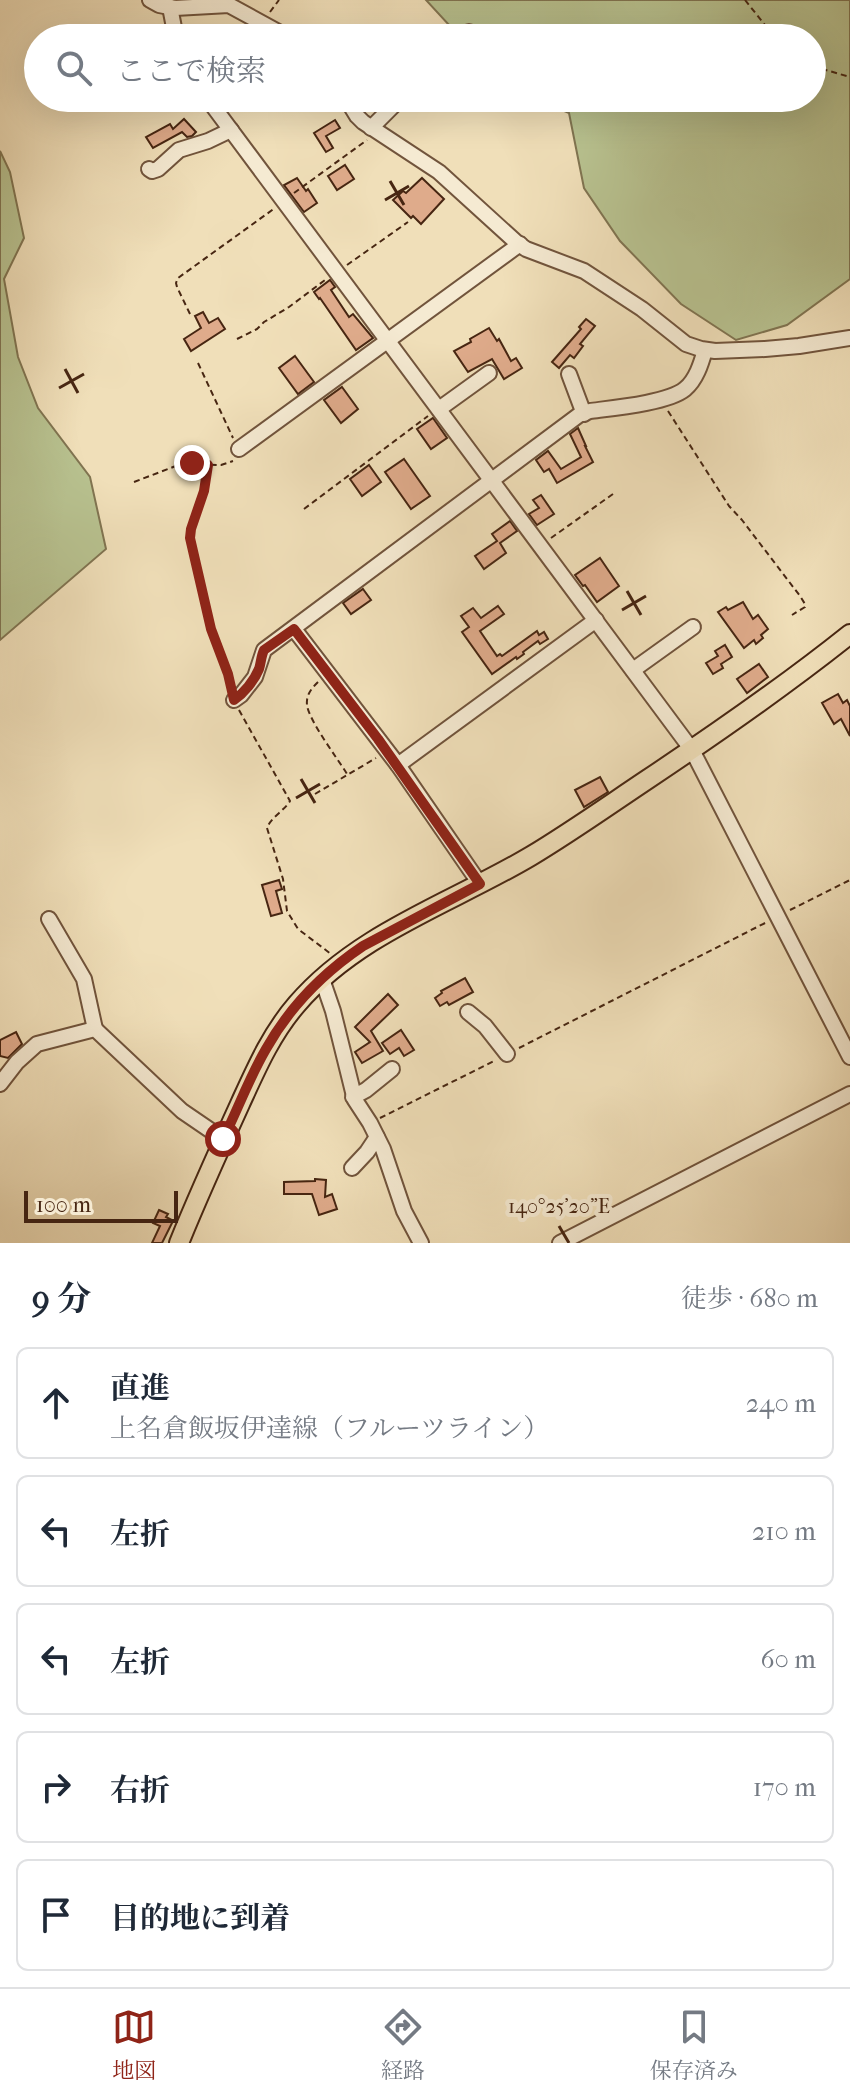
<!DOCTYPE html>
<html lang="ja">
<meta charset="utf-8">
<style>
:root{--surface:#fff;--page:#f6f6f7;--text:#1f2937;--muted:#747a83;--line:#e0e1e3;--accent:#8f2418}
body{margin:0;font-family:"IM FELL French Canon","Noto Serif JP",serif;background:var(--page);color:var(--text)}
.scale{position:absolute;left:24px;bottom:20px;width:154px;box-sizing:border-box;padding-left:8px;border:4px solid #472612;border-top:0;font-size:22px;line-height:28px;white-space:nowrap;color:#472612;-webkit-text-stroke:6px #f5ead2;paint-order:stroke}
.stop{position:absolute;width:24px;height:24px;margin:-18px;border:6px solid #8f2418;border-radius:50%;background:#fff}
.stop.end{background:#8f2418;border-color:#fff;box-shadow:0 2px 8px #0008}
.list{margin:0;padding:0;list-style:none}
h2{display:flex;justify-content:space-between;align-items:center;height:104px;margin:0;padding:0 32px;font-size:34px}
h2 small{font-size:26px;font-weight:400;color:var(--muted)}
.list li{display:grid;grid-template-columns:52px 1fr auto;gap:24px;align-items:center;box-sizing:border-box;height:112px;margin:0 16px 16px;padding:0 16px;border:2px solid var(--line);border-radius:12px}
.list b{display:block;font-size:30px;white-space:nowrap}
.list p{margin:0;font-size:26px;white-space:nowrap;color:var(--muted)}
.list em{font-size:26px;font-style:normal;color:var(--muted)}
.icon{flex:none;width:44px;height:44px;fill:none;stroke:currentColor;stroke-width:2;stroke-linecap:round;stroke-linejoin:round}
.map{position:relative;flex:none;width:850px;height:1243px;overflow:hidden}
.search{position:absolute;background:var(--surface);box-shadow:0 8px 32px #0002;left:24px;right:24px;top:24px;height:88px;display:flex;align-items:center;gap:20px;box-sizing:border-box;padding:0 28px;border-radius:44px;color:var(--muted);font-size:30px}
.sheet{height:744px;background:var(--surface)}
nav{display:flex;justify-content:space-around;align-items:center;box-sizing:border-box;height:112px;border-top:2px solid var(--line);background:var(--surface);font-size:22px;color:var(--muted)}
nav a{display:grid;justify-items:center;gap:4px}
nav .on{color:var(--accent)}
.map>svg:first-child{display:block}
.green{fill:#b8c290;stroke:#807451;stroke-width:2}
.building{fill:#dfab8b;stroke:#472612;stroke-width:2}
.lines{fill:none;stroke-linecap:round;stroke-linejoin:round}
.minor-casing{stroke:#71543c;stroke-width:18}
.major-casing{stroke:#472612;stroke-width:22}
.path{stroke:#472612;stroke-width:2;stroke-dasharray:6 4;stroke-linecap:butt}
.minor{stroke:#f5ead2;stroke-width:14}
.major{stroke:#f0dfb9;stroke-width:18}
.route{stroke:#8f2418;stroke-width:10}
.ticks{fill:none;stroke:#472612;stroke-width:3}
.ticks-label{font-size:20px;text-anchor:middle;fill:#472612;stroke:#f5ead2;stroke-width:8;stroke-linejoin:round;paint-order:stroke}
</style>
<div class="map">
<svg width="850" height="1243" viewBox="0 0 850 1243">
<rect width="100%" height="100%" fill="#f0dfb9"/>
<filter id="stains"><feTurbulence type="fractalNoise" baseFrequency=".0025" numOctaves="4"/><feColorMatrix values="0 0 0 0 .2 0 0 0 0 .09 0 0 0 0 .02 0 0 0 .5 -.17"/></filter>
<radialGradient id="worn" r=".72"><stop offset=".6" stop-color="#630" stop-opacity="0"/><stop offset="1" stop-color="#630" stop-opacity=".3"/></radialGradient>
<g class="green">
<path d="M 426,0 L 850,0 L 850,279 L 787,325 L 736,340 L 681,304 L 620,241 L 584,188 L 569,113 L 534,98 L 812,98 L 812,38 L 461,38 Z"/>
<path d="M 0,151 L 10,172 L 24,238 L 4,279 L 18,357 L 38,408 L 90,477 L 106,549 L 0,640 Z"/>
</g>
<g class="building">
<path d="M 184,119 L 196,132 L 192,136 L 187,137 L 182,132 L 153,148 L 146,137 L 170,124 L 173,129 Z"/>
<path d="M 335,120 L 340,128 L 326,136 L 333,148 L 326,152 L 314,133 Z"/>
<path d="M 345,165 L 354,179 L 337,190 L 328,176 Z"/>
<path d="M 297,178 L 306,191 L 308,189 L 317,203 L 304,212 L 284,185 Z"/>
<path d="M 422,178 L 444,199 L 421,224 L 413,216 L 411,218 L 393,200 L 403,191 L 406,193 Z"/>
<path d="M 330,280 L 335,287 L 331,290 L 349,317 L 353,314 L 373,338 L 356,350 L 320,298 L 319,299 L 314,292 Z"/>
<path d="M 203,312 L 209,323 L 218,318 L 225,329 L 191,351 L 184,339 L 201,328 L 195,316 Z"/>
<path d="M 586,319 L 595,326 L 580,344 L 583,346 L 574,358 L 570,355 L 559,368 L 552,362 L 581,329 L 579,327 Z"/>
<path d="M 489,328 L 497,341 L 499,339 L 511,361 L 516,358 L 522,368 L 504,379 L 492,359 L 468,372 L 454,351 L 471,342 L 470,339 Z"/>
<path d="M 295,356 L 314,382 L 298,394 L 279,368 Z"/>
<path d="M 342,387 L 358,409 L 341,423 L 324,400 Z"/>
<path d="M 433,418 L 447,438 L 431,449 L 417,429 Z"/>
<path d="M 578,428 L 586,446 L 585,446 L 593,462 L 557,483 L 549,469 L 544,472 L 536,460 L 548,451 L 561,469 L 581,457 L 570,434 Z"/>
<path d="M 404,459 L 430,496 L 411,509 L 385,472 Z"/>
<path d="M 369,465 L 381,482 L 362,496 L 350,479 Z"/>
<path d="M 541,495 L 554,514 L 537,525 L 529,514 L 539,508 L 533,500 Z"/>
<path d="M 510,521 L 517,531 L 500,543 L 506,553 L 484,569 L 475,556 L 497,541 L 492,534 Z"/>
<path d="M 600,558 L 619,586 L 597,602 L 585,585 L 583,586 L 575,575 Z"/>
<path d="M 363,589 L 371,600 L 351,614 L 343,603 Z"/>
<path d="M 743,602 L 753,619 L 758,615 L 768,629 L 761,635 L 763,638 L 756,644 L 754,640 L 744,648 L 718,612 L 726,607 L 728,610 Z"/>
<path d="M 498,606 L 504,614 L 480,631 L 497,656 L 500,654 L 502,656 L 537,631 L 539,635 L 544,632 L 548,639 L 540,644 L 538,641 L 523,652 L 524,654 L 517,659 L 516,657 L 492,674 L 462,632 L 469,627 L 461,616 L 473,608 L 481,618 Z"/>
<path d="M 725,645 L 732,657 L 721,664 L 723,668 L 713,674 L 706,663 L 718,656 L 715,651 Z"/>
<path d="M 759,664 L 768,677 L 747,693 L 737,679 Z"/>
<path d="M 838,694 L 843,703 L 847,700 L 850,706 L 850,736 L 841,719 L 834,724 L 822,703 Z"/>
<path d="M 600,777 L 608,792 L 584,807 L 575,790 Z"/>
<path d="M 279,880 L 282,889 L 276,891 L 282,913 L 271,916 L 262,885 Z"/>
<path d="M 465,978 L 473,992 L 449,1005 L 447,1002 L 440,1006 L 435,998 L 442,993 L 441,991 Z"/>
<path d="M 388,994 L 398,1005 L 371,1031 L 383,1051 L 362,1063 L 355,1052 L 370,1042 L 355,1027 Z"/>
<path d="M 401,1030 L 414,1050 L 404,1056 L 399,1048 L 390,1054 L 382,1043 Z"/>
<path d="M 16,1032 L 22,1044 L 8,1058 L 0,1056 L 0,1040 Z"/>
<path d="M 315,1179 L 326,1180 L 325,1197 L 332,1194 L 337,1209 L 319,1215 L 312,1194 L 284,1194 L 284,1182 L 315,1181 Z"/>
<path d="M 159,1210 L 168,1214 L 166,1217 L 172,1220 L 172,1223 L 162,1243 L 152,1243 L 160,1226 L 153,1223 Z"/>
</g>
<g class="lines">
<g class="minor-casing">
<g id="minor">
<path d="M 150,0 L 159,5 L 175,8 L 229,5 L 289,38"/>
<path d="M 170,7 L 176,38"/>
<path d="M 463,38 L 469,32"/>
<path d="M 207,98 L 692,750 L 850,1057"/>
<path d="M 346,98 L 357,116 L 363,122 L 439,172 L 516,242 L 526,249 L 584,271 L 642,309 L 686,344 L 701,349 L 715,351 L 765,349 L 799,346 L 850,338"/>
<path d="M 371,128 L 401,98"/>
<path d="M 149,169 L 152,171 L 158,169 L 179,150 L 208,141 L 231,130"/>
<path d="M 569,374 L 584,414"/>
<path d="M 439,409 L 489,373"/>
<path d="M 239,449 L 520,244"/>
<path d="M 294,629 L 398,765 L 480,884"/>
<path d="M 633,670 L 693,627"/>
<path d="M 234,700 L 241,695 L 255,677 L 264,650 L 579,415 L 590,411 C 613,408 668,403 685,389 C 696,380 701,364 705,350"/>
<path d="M 398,765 L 596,620"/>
<path d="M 49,919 L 84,979 L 95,1029"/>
<path d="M 322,979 L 333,1011 L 355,1100 L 370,1123 L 383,1149 L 404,1211 L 421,1243"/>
<path d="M 468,1012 L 485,1026 L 507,1054"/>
<path d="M 0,1084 L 17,1062 L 37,1044 L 95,1029 L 182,1111 L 223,1139"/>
<path d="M 353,1097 L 366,1090 L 392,1069"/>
<path d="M 352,1168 L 367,1152 L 377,1137"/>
<path d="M 560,1243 L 850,1094"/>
</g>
</g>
<g class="major-casing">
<path id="major" d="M 179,1243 C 198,1196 219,1150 240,1104 C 256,1069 271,1034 297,1004 C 358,933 452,903 531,856 C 571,832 609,805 648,779 C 717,733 785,686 850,634"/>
</g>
<g class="path">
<path d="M 745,0 L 765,25 L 781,38"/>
<path d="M 270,12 L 279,0"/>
<path d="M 812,66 L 850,77"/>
<path d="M 294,193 L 367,140"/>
<path d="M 347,265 L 408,222"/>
<path d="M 190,314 L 177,287 L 176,283 L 178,278 L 275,208"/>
<path d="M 237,339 L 257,329 L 264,322 L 289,307 L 325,280"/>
<path d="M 198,363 L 233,438"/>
<path d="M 668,411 L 729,506 L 742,520 L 800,596 L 805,604 L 805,607 L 792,615"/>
<path d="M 208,465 L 204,491 L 191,529 L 190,538 L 211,629 L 228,674 L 231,689"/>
<path d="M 134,482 L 181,464 L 221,465 L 233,461"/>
<path d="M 304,509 L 428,416"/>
<path d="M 551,538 L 613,494"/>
<path d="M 318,682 C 311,689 306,695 307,705 C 309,721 338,759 347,774"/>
<path d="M 239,710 L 290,801 C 284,811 271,817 267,828 L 283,879 L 287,911 L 298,929 L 331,954"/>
<path d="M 315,794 L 376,758"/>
<path d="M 790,910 L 850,880"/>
<path d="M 519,1048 L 767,922"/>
<path d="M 380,1118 L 496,1060"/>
</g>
<use href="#minor" class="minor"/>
<use href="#major" class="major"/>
</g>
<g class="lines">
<path class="route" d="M 192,463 L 208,465 L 204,491 L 191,529 L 190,538 L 211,629 L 228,674 L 234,700 C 244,693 254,681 259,669 C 261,663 261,656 264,650 L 294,629 L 378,739 L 480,884 L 363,946 C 323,973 289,1008 266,1049 C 249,1078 238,1109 223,1139"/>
</g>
<path class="ticks" d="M 390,181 L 404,205M 385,200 L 409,186M 65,369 L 78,393M 59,388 L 84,374M 627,591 L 641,615M 622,610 L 646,596M 301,779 L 315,803M 296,798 L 320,784M 559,1226 L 569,1243"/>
<g class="ticks-label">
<text x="559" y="1213">140°25'20"E</text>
</g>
<rect width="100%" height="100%" filter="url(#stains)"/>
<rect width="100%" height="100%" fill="url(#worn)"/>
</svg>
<div class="scale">100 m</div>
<div class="stop" style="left:223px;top:1139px"></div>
<div class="stop end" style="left:192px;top:463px"></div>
<div class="search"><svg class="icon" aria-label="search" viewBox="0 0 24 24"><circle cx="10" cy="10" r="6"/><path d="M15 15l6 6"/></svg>ここで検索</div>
</div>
<section class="sheet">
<h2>9 分<small>徒歩 · 680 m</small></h2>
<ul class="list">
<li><svg class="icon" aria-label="ahead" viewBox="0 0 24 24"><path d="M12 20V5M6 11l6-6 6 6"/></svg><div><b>直進</b><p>上名倉飯坂伊達線（フルーツライン）</p></div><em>240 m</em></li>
<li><svg class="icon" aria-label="left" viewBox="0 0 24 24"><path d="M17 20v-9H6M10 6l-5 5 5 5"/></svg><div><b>左折</b></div><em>210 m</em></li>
<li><svg class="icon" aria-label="left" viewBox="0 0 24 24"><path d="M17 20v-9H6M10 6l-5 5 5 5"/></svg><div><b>左折</b></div><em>60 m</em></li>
<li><svg class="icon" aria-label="right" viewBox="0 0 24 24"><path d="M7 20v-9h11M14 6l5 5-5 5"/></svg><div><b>右折</b></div><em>170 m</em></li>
<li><svg class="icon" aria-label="arrive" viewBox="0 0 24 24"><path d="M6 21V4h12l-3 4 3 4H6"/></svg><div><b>目的地に到着</b></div></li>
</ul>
</section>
<nav>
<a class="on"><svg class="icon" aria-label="map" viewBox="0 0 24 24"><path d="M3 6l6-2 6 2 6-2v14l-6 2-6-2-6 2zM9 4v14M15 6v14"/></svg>地図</a>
<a><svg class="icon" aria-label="directions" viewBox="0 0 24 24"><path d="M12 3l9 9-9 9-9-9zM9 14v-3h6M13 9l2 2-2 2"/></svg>経路</a>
<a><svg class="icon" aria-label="saved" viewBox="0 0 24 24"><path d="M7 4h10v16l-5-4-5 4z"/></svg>保存済み</a>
</nav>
